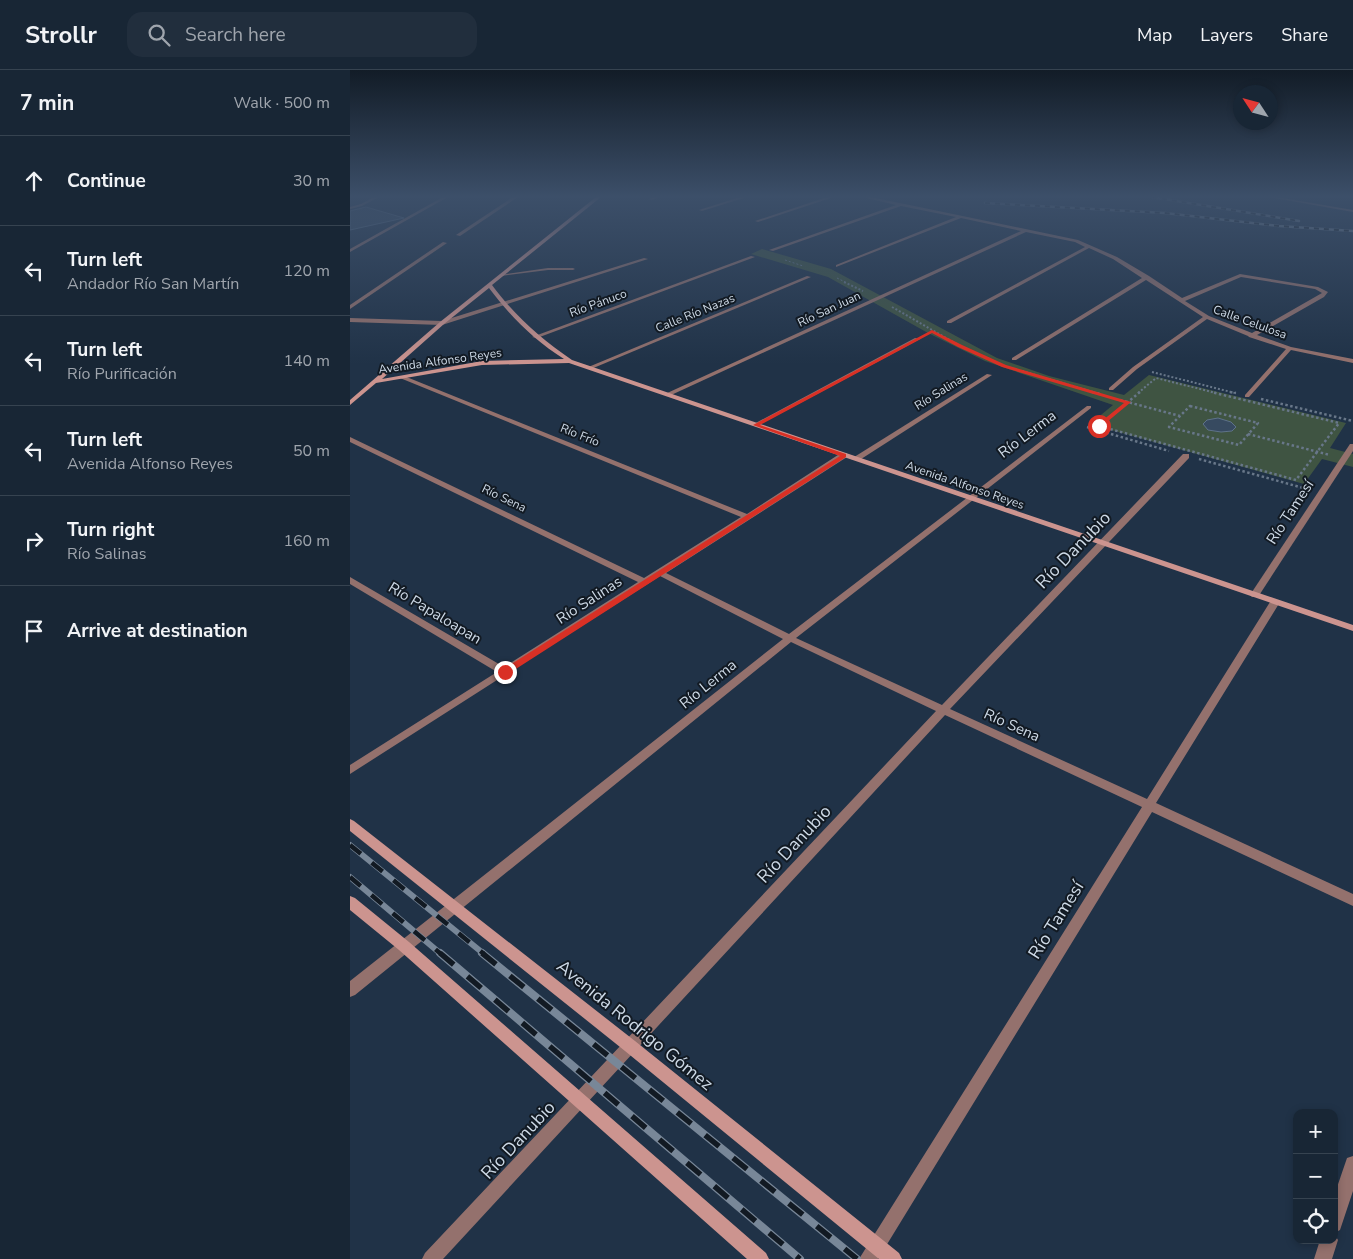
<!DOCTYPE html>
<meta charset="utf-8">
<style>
:root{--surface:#182635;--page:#212e3d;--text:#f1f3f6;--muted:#9fa5ad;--line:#364350}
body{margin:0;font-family:"Nunito Sans",sans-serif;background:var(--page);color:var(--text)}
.controls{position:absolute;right:15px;bottom:15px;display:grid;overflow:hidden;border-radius:10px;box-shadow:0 2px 8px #0003}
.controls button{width:45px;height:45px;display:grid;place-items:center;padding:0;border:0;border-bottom:1px solid var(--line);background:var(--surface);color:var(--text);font:25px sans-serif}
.compass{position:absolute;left:883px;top:15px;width:45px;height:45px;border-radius:50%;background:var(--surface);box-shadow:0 2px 8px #0003;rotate:306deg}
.stop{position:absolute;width:15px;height:15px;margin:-11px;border:4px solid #d93025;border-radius:50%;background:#fff}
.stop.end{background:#d93025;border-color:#fff;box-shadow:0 1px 5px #0008}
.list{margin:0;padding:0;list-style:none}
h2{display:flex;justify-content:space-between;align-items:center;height:65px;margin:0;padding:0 20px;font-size:21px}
h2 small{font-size:16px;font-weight:400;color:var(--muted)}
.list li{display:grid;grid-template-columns:32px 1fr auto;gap:15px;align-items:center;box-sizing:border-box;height:90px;padding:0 20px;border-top:1px solid var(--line)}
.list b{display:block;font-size:19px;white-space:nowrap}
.list p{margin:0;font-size:16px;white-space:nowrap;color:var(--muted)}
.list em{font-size:16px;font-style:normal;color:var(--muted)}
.icon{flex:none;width:28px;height:28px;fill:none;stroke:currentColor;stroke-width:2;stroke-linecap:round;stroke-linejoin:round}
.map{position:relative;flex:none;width:1003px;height:1189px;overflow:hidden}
header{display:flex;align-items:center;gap:30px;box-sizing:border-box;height:70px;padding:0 25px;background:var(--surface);border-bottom:1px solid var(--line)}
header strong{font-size:24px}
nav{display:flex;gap:28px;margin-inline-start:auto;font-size:18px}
.search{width:350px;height:45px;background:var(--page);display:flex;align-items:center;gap:12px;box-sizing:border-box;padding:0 18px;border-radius:15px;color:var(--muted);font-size:19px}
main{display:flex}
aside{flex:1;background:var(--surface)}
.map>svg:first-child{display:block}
.green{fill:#3f5442}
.building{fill:#374a60;stroke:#5e7289}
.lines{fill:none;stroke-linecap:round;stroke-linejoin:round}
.path-far2{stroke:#687789;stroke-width:1;stroke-dasharray:2 2;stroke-linecap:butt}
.path-far1{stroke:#687789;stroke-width:2;stroke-dasharray:2 2;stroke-linecap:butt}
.path{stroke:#687789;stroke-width:2.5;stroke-dasharray:2.5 2.5;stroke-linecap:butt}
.lane{fill:#94716d;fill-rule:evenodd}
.street{fill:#94716d;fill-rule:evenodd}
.secondary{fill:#cc948f;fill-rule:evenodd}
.rail-far2-casing{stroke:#788798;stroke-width:2.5}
.rail-far1-casing{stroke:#788798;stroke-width:6}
.rail-casing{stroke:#788798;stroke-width:8}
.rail-far2{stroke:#121a23;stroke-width:2;stroke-dasharray:5;stroke-linecap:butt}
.rail-far1{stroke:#121a23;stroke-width:4.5;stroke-dasharray:14;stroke-linecap:butt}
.rail{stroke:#121a23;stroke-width:5.5;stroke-dasharray:18;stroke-linecap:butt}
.route{fill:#d93025}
.labels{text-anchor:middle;stroke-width:4;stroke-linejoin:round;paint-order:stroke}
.far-street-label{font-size:12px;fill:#cdd9e6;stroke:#121a23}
.street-label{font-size:15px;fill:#cdd9e6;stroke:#121a23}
.near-street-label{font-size:18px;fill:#cdd9e6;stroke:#121a23}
</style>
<header>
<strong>Strollr</strong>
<div class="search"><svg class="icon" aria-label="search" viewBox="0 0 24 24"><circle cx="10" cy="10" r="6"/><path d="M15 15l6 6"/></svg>Search here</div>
<nav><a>Map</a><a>Layers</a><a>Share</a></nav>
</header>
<main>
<aside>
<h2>7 min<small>Walk · 500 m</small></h2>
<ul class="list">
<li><svg class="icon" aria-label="ahead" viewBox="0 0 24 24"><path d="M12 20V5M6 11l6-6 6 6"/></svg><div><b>Continue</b></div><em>30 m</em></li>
<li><svg class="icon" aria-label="left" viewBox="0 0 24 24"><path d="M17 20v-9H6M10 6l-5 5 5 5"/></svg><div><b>Turn left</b><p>Andador Río San Martín</p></div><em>120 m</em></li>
<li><svg class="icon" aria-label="left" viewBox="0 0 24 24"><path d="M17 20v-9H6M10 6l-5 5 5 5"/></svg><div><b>Turn left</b><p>Río Purificación</p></div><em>140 m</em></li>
<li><svg class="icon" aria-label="left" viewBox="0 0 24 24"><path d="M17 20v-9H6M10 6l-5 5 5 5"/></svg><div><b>Turn left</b><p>Avenida Alfonso Reyes</p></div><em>50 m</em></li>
<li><svg class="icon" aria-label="right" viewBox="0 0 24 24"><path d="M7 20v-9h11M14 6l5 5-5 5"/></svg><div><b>Turn right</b><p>Río Salinas</p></div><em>160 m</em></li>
<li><svg class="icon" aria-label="arrive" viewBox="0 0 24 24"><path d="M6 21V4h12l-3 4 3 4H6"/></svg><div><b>Arrive at destination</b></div></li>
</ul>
</aside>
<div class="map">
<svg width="1003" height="1189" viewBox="0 0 1003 1189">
<rect width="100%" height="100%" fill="#203247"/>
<path class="green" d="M 412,179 L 481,199 L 647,288 L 699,306 L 774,325 L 799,305 L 996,353 L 980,378 L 1003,384 L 1003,397 L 972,389 L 954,414 L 740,354 L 763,335 L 635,291 L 578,263 L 478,207 L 401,184 Z"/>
<g class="building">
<path d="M 16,137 L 54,148 L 0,160 L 0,141 Z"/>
<path d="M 868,348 L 881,352 L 886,357 L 882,361 L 871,362 L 858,360 L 853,354 L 857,350 Z"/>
</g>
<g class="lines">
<g class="path-far2">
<path d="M 435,190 L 453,196"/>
<path d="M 487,208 L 497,213"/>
</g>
<g class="path-far1">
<path d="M 494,212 L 513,221"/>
<path d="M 542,237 L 610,276 L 652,295"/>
<path d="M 672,301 L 746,323"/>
<path d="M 802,302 L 885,323"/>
<path d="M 788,323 L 806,308 L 866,323"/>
</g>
<g class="path">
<path d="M 742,322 L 750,324"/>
<path d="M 790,322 L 749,356 L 946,410 L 989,353 L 861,322"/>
<path d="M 880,322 L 886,323"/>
<path d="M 911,329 L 1003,351"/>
<path d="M 770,330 L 830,346"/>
<path d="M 840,336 L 908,353 L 889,375 L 819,357 Z"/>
<path d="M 737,357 L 819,381"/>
<path d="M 898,364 L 980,385"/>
<path d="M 849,389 L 957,419"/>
</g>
<g class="lane">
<path d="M 918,127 L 927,127 L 1003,140 L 1003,142 Z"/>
<path d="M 11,134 L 12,136 L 0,139 L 0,137 Z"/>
<path d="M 198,198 L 223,198 L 225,199 L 223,200 L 198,200 L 151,206 L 149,205 Z"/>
</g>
<g class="street">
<path d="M 24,127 L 29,127 L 12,136 L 9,135 Z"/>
<path d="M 93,127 L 98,127 L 0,182 L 0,179 Z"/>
<path d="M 163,127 L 168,127 L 110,166 L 106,165 Z"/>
<path d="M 303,127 L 310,127 L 301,130 L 299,129 Z"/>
<path d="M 390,127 L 397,127 L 352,141 L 349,140 Z"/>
<path d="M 477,127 L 484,127 L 408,152 L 405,151 Z"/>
<path d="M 512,127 L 521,127 L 728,170 L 767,187 L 799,206 L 832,228 L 890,204 L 968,217 L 978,222 L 974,227 L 907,265 L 941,277 L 1003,289 L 1003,293 L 941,280 L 899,327 L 895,327 L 895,325 L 936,279 L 899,267 L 898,266 L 857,249 L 787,299 L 763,320 L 759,320 L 759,318 L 783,297 L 853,247 L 796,210 L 666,290 L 662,290 L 662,288 L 792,208 L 763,189 L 739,178 L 601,253 L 597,253 L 597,251 L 735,177 L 725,172 L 676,162 L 319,326 L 315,326 L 315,324 L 671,161 L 611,148 L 486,197 L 486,195 L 606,147 L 551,136 L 423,181 L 419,180 L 546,135 ZM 891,207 L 965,219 L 972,223 L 902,263 L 859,246 L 835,231 Z"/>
<path d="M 93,172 L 97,173 L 0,239 L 0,235 Z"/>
<path d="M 401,186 L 405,187 L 187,268 L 182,267 Z"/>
<path d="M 294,188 L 298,189 L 92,255 L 0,252 L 0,248 L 92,251 Z"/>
<path d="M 457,206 L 461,207 L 241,299 L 236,298 Z"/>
<path d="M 565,268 L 570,269 L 407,356 L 402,355 Z"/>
<path d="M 637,304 L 642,305 L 508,391 L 501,389 Z"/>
<path d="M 50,306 L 54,306 L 397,444 L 491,383 L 497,383 L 497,387 L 316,503 L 439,564 L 737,336 L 741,336 L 741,338 L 446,568 L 592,635 L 833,384 L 839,384 L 839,388 L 600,639 L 797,729 L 920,532 L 922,530 L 928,530 L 930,532 L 806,733 L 1003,824 L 1003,836 L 802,742 L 528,1189 L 509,1189 L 792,737 L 595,645 L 93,1189 L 72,1189 L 75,1183 L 586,641 L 441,572 L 5,925 L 0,927 L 0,911 L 433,569 L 310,506 L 0,704 L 0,695 L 147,602 L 0,514 L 0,507 L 154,597 L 288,512 L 0,372 L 0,367 L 294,508 L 391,447 L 50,308 Z"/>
<path d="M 1000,374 L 1003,374 L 1003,381 L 908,527 L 902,527 L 900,525 Z"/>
<path d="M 1003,1086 L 1003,1121 L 990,1160 L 984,1163 L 984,1126 L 997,1088 Z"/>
<path d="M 984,1163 L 988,1170 L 982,1189 L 964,1189 L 970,1170 L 984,1170 Z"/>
</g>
<g class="secondary">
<path d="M 246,127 L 251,127 L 142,215 C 164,245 191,269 222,290 L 1003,555 L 1003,561 L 219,293 L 132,295 L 26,313 L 0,335 L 0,330 L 90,252 ZM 139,218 C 160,246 184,270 214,289 L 132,291 L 32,309 L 94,254 Z"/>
<path d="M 0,749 L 4,751 L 285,971 L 549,1183 L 552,1189 L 529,1189 L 275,981 L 0,761 Z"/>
<path d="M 0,826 L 5,828 L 59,872 L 416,1183 L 419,1189 L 397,1189 L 49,880 L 0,840 Z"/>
</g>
<g class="rail-far2-casing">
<g id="rail-far2">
<path d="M 802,127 L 949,151"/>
<path d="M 635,133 L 815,143 L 929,156 L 1003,161"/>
</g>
</g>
<g class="rail-far1-casing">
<g id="rail-far1">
<path d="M 0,775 L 134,884"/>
<path d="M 0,807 L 91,884"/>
</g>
</g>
<g class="rail-casing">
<g id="rail">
<path d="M 90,883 L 450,1189"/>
<path d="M 132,883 L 507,1189"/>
</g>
</g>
<use href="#rail-far2" class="rail-far2"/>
<use href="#rail-far1" class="rail-far1"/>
<use href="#rail" class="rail"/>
</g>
<linearGradient id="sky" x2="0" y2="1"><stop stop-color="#121c27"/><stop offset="0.43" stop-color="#3c4f69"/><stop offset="1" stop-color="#3c4f69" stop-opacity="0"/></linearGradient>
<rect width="1003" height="294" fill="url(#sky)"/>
<path class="route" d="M 582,260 L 612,275 L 656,295 L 781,332 L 751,357 L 747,357 L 747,355 L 774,333 L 652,297 L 608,277 L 582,263 L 410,355 L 496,384 L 496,387 L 158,604 L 152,604 L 152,600 L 490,386 L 403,355 Z"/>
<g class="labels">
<g class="far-street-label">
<text transform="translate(248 233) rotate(-20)" y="4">Río Pánuco</text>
<text transform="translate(479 239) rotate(-25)" y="4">Río San Juan</text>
<text transform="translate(345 243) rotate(-22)" y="4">Calle Río Nazas</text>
<text transform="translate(900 252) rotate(20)" y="4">Calle Celulosa</text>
<text transform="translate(90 291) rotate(-8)" y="4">Avenida Alfonso Reyes</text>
<text transform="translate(591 321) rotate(-32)" y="4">Río Salinas</text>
<text transform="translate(230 365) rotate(22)" y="4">Río Frío</text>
<text transform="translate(615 415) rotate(19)" y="4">Avenida Alfonso Reyes</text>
<text transform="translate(154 428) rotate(26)" y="4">Río Sena</text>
</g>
<g class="street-label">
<text transform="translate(677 364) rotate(-37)" y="5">Río Lerma</text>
<text transform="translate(940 442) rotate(-57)" y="5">Río Tamesí</text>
<text transform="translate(239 530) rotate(-33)" y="5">Río Salinas</text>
<text transform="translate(85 543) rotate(31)" y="5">Río Papaloapan</text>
<text transform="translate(358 614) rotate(-39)" y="5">Río Lerma</text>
<text transform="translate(662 655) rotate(24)" y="5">Río Sena</text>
</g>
<g class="near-street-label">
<text transform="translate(723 480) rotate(-46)" y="6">Río Danubio</text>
<text transform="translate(444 774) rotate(-47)" y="6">Río Danubio</text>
<text transform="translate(706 850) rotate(-58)" y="6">Río Tamesí</text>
<text transform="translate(285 955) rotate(39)" y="6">Avenida Rodrigo Gómez</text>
<text transform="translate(168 1070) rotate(-47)" y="6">Río Danubio</text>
</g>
</g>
</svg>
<div class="controls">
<button>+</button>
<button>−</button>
<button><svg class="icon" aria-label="locate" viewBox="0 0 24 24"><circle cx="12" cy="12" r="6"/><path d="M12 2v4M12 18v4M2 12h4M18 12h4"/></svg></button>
</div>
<svg class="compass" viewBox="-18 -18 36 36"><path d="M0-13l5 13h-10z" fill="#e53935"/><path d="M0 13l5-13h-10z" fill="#9fa5ad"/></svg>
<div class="stop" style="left:749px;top:356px"></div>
<div class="stop end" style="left:155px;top:602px"></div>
</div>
</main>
